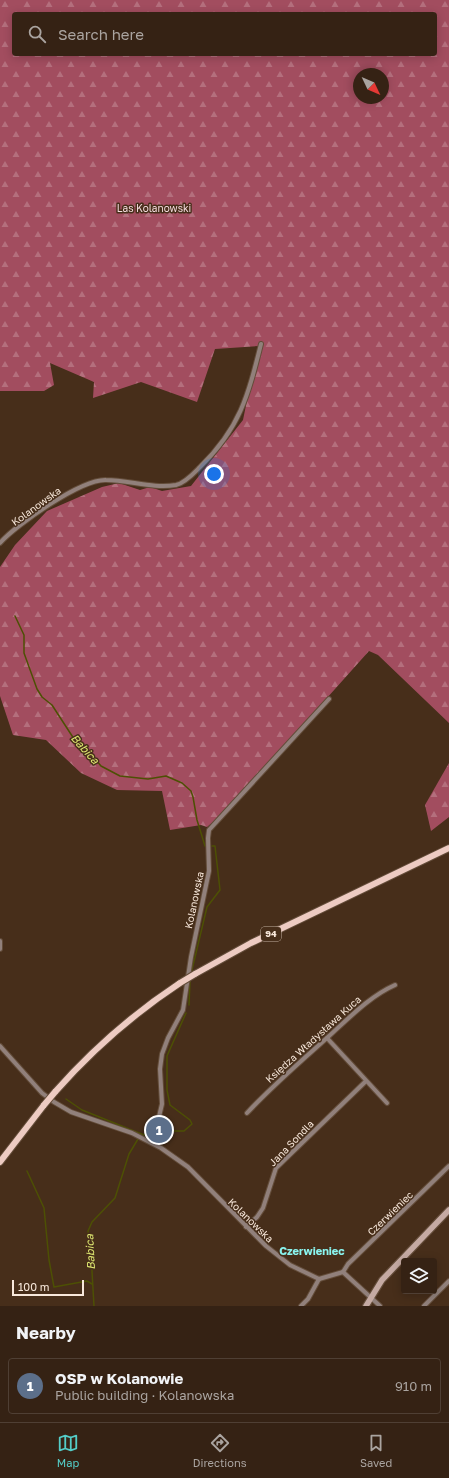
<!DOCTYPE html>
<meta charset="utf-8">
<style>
:root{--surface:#352214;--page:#3d2a1d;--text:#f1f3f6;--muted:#aaa4a0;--line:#4f3f34;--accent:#54cdc8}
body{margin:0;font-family:"Golos Text",sans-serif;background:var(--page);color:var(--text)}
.controls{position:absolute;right:12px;bottom:12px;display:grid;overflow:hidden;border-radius:4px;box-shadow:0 2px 10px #0003}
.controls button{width:36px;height:36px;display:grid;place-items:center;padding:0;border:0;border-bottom:1px solid var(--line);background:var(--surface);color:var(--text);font:20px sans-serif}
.compass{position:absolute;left:353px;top:68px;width:36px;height:36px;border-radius:50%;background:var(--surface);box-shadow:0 2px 10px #0003;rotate:134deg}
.scale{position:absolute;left:12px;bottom:10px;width:72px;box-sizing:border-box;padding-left:4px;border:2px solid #f8e8db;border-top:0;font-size:11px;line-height:14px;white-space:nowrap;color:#f8e8db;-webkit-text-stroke:3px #472e1a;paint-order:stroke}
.you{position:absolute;left:214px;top:474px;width:14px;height:14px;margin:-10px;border:3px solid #fff;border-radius:50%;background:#1a73e8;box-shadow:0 0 0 6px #1a73e833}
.badge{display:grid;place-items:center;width:26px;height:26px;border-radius:50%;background:var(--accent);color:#fff;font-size:13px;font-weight:700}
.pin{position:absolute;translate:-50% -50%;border:2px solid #fff;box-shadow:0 1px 4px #0006}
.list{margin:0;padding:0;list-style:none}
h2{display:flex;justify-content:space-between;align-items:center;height:52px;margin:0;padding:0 16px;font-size:17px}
h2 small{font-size:13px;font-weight:400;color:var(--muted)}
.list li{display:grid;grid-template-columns:26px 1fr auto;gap:12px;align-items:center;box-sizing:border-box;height:56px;margin:0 8px 8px;padding:0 8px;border:1px solid var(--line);border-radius:4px}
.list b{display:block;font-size:15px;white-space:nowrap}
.list p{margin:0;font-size:13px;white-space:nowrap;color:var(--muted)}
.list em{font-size:13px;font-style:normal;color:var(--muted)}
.icon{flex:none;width:22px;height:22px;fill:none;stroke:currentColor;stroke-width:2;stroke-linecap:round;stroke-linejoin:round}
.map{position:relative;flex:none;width:449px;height:1306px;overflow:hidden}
.search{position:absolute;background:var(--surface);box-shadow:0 2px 10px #0003;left:12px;right:12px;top:12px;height:44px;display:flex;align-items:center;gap:10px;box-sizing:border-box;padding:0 14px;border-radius:4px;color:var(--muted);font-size:15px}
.sheet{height:116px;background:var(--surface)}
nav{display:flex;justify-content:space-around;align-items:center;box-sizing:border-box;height:56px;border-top:1px solid var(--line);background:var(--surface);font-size:11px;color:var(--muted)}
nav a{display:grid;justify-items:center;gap:2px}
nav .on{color:var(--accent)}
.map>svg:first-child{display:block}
.forest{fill:url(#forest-firs);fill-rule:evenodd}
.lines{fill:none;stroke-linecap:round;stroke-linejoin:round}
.stream{stroke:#4d5004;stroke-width:1.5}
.street-casing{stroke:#634c39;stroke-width:6}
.secondary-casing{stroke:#634c39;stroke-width:8}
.primary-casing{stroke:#634c39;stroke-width:8}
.street{stroke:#91807b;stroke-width:4}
.secondary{stroke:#c5aaa3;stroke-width:5.5}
.primary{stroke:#edcbc2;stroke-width:6}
.primary-bridge-casing{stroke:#634c39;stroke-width:8;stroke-linecap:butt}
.primary-bridge{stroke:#edcbc2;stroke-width:6}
.labels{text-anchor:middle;stroke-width:3;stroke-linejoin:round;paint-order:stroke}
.shield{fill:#472e1a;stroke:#c3b0a1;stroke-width:1}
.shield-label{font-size:9px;font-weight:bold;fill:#f8e8db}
.park-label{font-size:10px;fill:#f5dcdf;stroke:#472e1a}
.street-label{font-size:10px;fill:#f8e8db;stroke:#472e1a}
.water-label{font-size:11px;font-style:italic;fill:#e0e972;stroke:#472e1a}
.neighbourhood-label{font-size:11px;font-weight:bold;fill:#8af5ef;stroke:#472e1a}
</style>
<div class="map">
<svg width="449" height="1306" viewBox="0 0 449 1306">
<defs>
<pattern id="forest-firs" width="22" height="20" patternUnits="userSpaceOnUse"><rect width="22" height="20" fill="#a24d5f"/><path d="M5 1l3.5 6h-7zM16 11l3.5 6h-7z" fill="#b46f7d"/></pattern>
</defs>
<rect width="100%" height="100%" fill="#472e1a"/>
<g class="forest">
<path d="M 0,0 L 449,0 L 449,723 L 378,655 L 369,651 L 224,813 L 207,827 L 201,825 L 170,830 L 162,791 L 117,790 L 81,773 L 46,740 L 13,735 L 0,696 L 0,567 L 15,545 L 47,511 L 102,487 L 119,483 L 140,490 L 150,487 L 162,491 L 191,486 L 243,420 L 258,346 L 215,349 L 197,402 L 141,382 L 93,398 L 94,382 L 50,363 L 54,385 L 44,391 L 0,391 ZM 14,14 L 435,14 L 435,54 L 14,54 ZM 359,74 L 383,74 L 383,98 L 359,98 Z"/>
<path d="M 449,763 L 449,817 L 431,831 L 425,805 Z"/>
</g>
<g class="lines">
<g class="stream">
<path d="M 15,616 L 24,635 L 24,653 L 37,689 L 42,697 L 52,705 L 76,742 L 92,755 L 101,766 L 120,776 L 148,779 L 166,776 L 182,783 L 191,791 L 193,797 L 197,820 L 205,846"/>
<path d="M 191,974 L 207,907 L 220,890 L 215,846 L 212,846"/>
<path d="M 189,1005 L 190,980"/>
<path d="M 66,1099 L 82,1110 L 144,1135 L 152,1124"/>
<path d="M 170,1131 L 184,1131 L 192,1124 L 190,1120 L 170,1105 L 167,1090 L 167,1056 L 186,1013"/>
<path d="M 27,1171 L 44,1208 L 49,1260 L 54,1287 L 87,1281 L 92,1284"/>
<path d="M 94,1306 L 91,1254 L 88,1231 L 92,1222 L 115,1198 L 129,1154 L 138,1139"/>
</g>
<g class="street-casing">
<g id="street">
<path d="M 0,543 C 16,525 81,479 106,480 C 129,480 153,489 176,485 C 185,483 194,473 200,467 C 240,428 248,396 261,344"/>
<path d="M 0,941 L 0,949"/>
<path d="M 327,1038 L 387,1103"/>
<path d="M 0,1046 L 42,1093 L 54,1102 L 71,1112 L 132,1133 L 161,1148 L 188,1167 L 266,1246 L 290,1265 L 319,1279 L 343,1272"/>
<path d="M 247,1113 C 272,1086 300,1062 328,1037 C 349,1018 370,996 395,985"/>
<path d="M 149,1141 L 158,1121 L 162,1104 L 160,1069 L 162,1054 L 168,1038 L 183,1010 L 191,957 L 209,871 L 208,838 L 209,830 L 329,699"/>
<path d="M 246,1227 L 257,1217 L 263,1208 L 276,1168 L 365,1082"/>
<path d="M 343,1272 L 348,1264 L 449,1166"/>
<path d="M 343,1272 L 380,1306"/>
<path d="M 301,1306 L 308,1299 L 319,1279"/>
<path d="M 424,1306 L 449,1281"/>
</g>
</g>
<g class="secondary-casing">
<path id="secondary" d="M 366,1306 L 382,1280 L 449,1210"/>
</g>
<g class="primary-casing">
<g id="primary">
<path d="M 195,974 L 251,943 L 449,848"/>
<path d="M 55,1092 C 92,1050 133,1014 180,983"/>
<path d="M 0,1162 L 44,1105"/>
</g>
</g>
<use href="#street" class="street"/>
<use href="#secondary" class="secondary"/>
<use href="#primary" class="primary"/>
<g class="primary-bridge-casing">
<g id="primary-bridge">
<path d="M 180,983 L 195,974"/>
<path d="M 44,1105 L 55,1092"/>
</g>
</g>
<use href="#primary-bridge" class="primary-bridge"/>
</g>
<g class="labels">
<rect class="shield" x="261" y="927" width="20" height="14" rx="3"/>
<g class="shield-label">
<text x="271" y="937">94</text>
</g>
<g class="park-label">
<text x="154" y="212">Las Kolanowski</text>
</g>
<g class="street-label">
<text transform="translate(36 506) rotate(-36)" y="4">Kolanowska</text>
<text transform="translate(194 900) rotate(-78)" y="4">Kolanowska</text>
<text transform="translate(313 1039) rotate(-42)" y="4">Księdza Władysława Kuca</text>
<text transform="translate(291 1143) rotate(-46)" y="4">Jana Sondla</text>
<text transform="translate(390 1213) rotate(-44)" y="4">Czerwieniec</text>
<text transform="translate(251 1220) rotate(44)" y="4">Kolanowska</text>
</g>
<g class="water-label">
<text transform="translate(85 749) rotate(48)" y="4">Babica</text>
<text transform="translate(90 1252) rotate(-93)" y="4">Babica</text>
</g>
<g class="neighbourhood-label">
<text x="312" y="1255">Czerwieniec</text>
</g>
</g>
</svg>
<div class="controls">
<button><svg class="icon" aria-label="layers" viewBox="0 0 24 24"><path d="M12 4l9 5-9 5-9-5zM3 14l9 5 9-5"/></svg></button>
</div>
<svg class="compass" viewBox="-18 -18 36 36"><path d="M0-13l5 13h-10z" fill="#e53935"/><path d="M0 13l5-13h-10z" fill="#aaa4a0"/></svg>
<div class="scale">100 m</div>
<div class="you"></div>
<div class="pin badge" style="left:159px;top:1130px;background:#5c6f8a">1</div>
<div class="search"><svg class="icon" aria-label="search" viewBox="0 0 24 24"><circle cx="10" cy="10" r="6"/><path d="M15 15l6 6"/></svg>Search here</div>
</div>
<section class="sheet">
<h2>Nearby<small></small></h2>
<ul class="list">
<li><span class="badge" style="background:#5c6f8a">1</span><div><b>OSP w Kolanowie</b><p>Public building · Kolanowska</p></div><em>910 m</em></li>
</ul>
</section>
<nav>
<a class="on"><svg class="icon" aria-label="map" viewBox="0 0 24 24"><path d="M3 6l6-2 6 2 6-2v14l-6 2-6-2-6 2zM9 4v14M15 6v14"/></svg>Map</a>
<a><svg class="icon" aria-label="directions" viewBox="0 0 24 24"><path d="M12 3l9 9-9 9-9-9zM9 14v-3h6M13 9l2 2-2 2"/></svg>Directions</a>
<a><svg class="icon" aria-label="saved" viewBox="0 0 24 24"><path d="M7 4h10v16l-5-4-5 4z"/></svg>Saved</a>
</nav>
